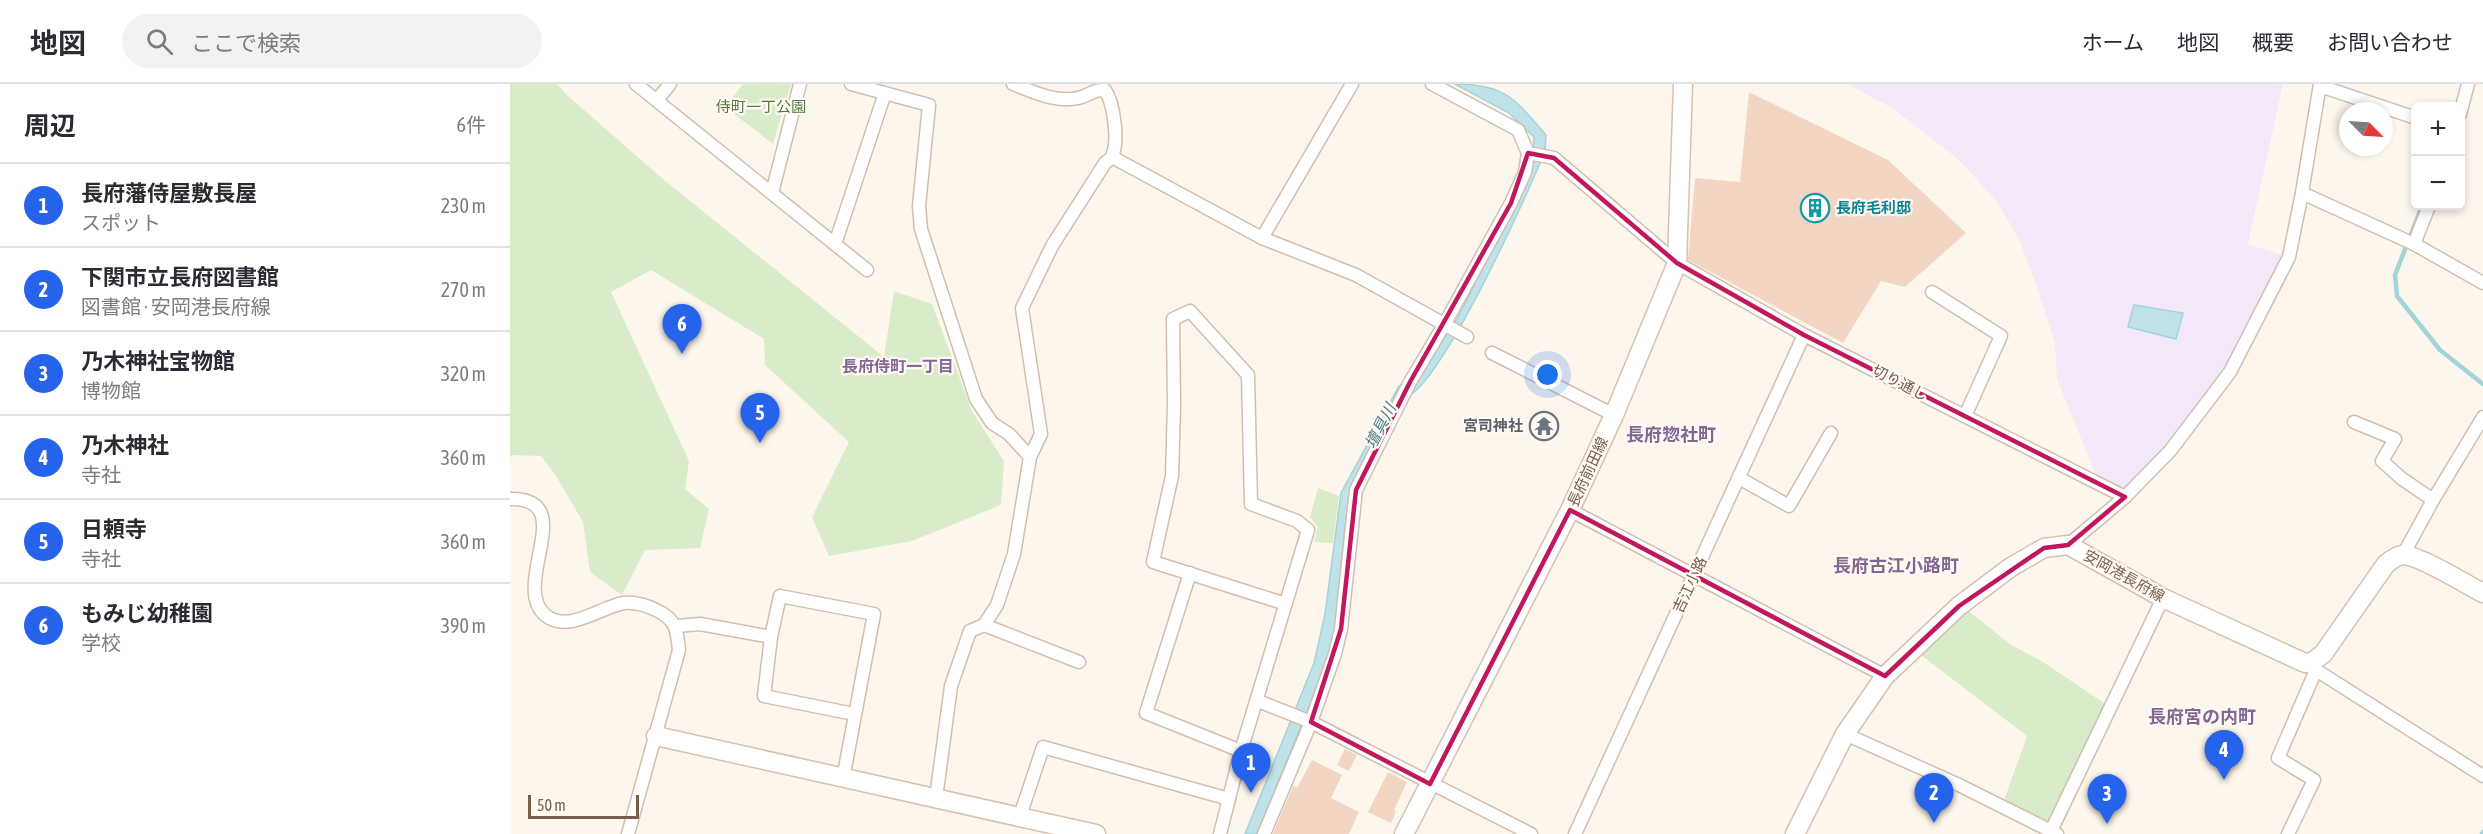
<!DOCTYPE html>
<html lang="ja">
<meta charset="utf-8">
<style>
:root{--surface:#fff;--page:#f2f2f3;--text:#2b2b33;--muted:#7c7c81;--line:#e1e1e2;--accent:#2563eb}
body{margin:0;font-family:"Asap Condensed","Noto Sans JP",sans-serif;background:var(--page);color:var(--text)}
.controls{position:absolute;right:18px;top:18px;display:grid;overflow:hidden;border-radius:9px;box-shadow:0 3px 9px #0003}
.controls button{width:54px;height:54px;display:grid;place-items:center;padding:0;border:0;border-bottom:2px solid var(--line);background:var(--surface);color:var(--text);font:30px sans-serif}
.compass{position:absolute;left:1829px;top:18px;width:54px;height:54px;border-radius:50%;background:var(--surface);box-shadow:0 3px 9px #0003;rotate:114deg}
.scale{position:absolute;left:18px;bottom:15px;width:111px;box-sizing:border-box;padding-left:6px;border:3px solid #7a5c4d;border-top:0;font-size:16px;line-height:21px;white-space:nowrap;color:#7a5c4d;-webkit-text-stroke:4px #fffaf3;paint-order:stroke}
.you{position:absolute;left:1038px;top:291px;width:21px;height:21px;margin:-15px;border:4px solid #fff;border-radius:50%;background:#1a73e8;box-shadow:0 0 0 9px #1a73e833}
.badge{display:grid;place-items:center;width:39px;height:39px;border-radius:50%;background:var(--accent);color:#fff;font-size:20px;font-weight:700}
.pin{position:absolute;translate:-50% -50px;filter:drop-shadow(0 2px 3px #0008)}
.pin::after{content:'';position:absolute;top:32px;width:21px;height:18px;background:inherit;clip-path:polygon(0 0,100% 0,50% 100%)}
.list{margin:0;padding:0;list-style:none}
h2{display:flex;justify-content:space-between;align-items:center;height:78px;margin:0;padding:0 24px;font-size:26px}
h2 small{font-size:20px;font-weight:400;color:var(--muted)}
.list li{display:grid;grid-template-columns:39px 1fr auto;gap:18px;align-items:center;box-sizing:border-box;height:84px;padding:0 24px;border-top:2px solid var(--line)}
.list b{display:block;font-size:22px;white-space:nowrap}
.list p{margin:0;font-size:20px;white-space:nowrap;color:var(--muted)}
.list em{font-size:20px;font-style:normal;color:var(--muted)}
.icon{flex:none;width:33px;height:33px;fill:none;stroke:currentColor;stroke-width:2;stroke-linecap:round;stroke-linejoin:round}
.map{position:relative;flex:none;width:1973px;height:750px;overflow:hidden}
header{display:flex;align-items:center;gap:36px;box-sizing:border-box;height:84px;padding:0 30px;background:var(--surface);border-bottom:2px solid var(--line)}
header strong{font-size:28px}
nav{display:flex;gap:33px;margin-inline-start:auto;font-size:21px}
.search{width:420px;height:54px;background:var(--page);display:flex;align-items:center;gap:15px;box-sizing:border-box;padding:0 21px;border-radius:33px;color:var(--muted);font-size:22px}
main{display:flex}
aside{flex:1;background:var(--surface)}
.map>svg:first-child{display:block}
.education{fill:#f3e8fa}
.green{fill:#d8ecc9}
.water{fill:#bfe3e8;stroke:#a5d3da;stroke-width:1.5}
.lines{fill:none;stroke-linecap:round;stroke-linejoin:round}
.stream{stroke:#a5d3da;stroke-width:4.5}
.building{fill:#f3d5c3}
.street-casing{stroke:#d1beb0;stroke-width:15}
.secondary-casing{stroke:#d6c0b0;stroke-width:21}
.street{stroke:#fff;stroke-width:12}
.secondary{stroke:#fff;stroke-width:18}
.marked{fill:none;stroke:#c2185b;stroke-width:4.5;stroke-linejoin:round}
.labels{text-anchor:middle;stroke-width:4.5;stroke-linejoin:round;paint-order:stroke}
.park-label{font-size:15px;fill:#537a41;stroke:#fffaf3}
.culture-label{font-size:15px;font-weight:bold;fill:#0d838f;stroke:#fffaf3;text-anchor:start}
.street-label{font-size:15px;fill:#7a5c4d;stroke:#fffaf3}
.worship-label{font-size:15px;font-weight:bold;fill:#5b616d;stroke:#fffaf3;text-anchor:end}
.neighbourhood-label{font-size:16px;font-weight:bold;fill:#846695;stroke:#fffaf3}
.water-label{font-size:16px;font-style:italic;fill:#437c86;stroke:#fffaf3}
.quarter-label{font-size:18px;font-weight:bold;fill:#846695;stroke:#fffaf3}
</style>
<header>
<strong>地図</strong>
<div class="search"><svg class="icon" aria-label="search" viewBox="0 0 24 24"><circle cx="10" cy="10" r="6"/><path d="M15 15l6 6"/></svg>ここで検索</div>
<nav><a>ホーム</a><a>地図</a><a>概要</a><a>お問い合わせ</a></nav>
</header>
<main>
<aside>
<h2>周辺<small>6件</small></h2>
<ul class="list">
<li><span class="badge">1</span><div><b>長府藩侍屋敷長屋</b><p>スポット</p></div><em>230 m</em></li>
<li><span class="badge">2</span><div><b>下関市立長府図書館</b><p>図書館 · 安岡港長府線</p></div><em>270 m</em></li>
<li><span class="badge">3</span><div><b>乃木神社宝物館</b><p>博物館</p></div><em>320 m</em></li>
<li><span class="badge">4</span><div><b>乃木神社</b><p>寺社</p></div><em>360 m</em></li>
<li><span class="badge">5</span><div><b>日頼寺</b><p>寺社</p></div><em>360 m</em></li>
<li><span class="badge">6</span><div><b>もみじ幼稚園</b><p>学校</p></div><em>390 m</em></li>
</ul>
</aside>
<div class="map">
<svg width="1973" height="750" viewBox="0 0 1973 750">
<rect width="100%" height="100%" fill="#fdf6ec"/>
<path class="education" d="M 1337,0 L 1773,0 L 1738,160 L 1779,173 L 1720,288 L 1615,413 L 1589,399 L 1547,295 L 1545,259 L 1529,209 L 1509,155 L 1485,115 L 1448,75 L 1382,24 Z"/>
<g class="green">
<path d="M 0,0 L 47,0 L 58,12 L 154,96 L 374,273 L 384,207 L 422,220 L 462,327 L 494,377 L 491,421 L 402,457 L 319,472 L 302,433 L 339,358 L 255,281 L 254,255 L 141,186 L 101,208 L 179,377 L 175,405 L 199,425 L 190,464 L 135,466 L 112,511 L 80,488 L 73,438 L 46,392 L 31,372 L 3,371 L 0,373 Z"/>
<path d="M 233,0 L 281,0 L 263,60 L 215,23 Z"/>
<path d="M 808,404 L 829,412 L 823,459 L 804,458 L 808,443 L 800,433 Z"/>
<path d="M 1456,525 L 1501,561 L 1530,576 L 1600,623 L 1541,747 L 1492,722 L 1517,652 L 1411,571 Z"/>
</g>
<g class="water">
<path d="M 945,0 C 995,0 1005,15 1036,51 L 1035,67 C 1017,112 934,295 897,313 C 878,343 845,382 839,417 C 829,469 832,522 819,573 L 747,750 L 735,750 L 804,579 L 815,530 L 831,409 L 889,302 L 904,299 L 947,235 L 984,162 L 1023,76 L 1024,53 L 999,29 Z"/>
<path d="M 1624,221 L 1673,229 L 1666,255 L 1618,243 Z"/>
</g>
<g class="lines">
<g class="stream">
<path d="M 1912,122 L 1885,191 L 1887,212 L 1930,266 L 1973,300"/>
<path d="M 1972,750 L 1973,748"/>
</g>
</g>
<g class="building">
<path d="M 1239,8 L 1378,76 L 1456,149 L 1395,203 L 1371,197 L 1333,259 L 1178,176 L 1185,94 L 1230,98 Z"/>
<path d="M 835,665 L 847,671 L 839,687 L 827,681 Z"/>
<path d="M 802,676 L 832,691 L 821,714 L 849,728 L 839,750 L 763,750 L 783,702 L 787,704 Z"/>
<path d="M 878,688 L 897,698 L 884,726 L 886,728 L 881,739 L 858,728 Z"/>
</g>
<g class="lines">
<g class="street-casing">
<g id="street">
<path d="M 126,0 L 357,186"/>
<path d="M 341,0 L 419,21 L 409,122 L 411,145 L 466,315 L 482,339 L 499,350 L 520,373"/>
<path d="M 1810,2 L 1906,34"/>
<path d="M 147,16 L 160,0"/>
<path d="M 1950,30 L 1958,0"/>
<path d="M 1018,69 L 1044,74 L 1167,179 L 1294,251 L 1615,413"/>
<path d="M 602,73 L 752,154 L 846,191 L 957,253"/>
<path d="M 262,109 L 290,0"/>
<path d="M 1792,109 L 1904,160 L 1973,199"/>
<path d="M 752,154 L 842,0"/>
<path d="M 325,160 L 375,9"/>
<path d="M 1904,160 L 1919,122"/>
<path d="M 1422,208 L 1491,252 L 1455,332"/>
<path d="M 982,269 L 1104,331"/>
<path d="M 1844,338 L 1885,355 L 1872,377 L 1891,394 L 1923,416"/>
<path d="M 1229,394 L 1279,422 L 1321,349"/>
<path d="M 0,415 C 71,414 0,500 35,531 C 58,550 90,523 114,519 C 125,518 136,521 146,526 C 166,535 167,546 169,566 L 118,750"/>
<path d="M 1060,426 L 1375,592"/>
<path d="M 1558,461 L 1615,413 L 1660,367 L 1720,288 L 1779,173 L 1792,109 L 1810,0"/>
<path d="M 1893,471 L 1923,416 L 1973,333"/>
<path d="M 680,489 L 636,629 L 731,667"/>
<path d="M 474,541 L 569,578"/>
<path d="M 166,542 L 190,540 L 261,553"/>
<path d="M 1802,578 L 1806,586 L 1973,692"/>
<path d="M 748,617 L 801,638 L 1021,750"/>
<path d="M 1335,650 L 1449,701 L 1547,750"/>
<path d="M 333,695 L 364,530 L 270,512 L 261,553 L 254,612 L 344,630"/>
<path d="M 426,714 L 441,602 L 460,547 L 474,541 L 487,521 L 504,470 L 520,373 L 531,350 L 512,224 L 542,162 L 595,79 C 597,77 601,75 602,72 C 609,58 604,19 595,6 C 583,5 579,12 568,14 C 546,19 523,8 503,0"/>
<path d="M 510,732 L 533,663 L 719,715"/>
<path d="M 1541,747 L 1653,514"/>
<path d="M 710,750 L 731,667 L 798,446 L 787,437 L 741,420 L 738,291 L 680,227 L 663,235 L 664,322 L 662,392 L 643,478 L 776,520"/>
<path d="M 754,750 L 801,638 L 825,570 L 831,545 L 846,406 L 900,298 L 934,241 L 1001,119 L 1015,88 L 1018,69 L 1008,46 L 922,0"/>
<path d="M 1065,750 L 1294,251"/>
<path d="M 1778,750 L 1804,696 L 1768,674 L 1806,586"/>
</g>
</g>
<g class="secondary-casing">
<g id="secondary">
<path d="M 146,652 L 586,750"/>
<path d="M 894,750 L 1060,426 L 1104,331 L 1167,179 L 1173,0"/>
<path d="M 1285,750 L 1335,650 L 1375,592 L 1449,522 L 1501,483 L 1534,464 L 1558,461 L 1653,514 L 1795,579 L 1802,578 L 1813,570 L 1876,480 C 1881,476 1886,472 1892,471 C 1908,470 1957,501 1973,509"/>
</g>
</g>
<use href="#street" class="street"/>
<use href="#secondary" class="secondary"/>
</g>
<path class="marked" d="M 1018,69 L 1044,74 L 1167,179 L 1294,251 L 1615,413 L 1558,461 L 1534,464 L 1449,522 L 1375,592 L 1060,426 L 920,700 L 801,638 L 831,545 L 846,406 L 900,298 L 1001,119 Z"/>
<defs>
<g id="building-ring" transform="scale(1.5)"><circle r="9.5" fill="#fffaf3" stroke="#0f9aa8" stroke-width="1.5"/><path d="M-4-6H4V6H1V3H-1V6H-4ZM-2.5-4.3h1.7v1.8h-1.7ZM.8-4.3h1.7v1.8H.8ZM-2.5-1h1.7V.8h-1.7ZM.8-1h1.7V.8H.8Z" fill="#0f9aa8"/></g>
<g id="temple-ring" transform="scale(1.5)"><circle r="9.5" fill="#fffaf3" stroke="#6b7280" stroke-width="1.5"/><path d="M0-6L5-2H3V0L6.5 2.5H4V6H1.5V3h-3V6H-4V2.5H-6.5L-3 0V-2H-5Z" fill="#6b7280"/></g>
</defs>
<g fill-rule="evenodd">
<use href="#building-ring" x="1305" y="124"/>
<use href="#temple-ring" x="1034" y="342"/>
</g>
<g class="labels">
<g class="park-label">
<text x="251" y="28">侍町一丁公園</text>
</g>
<g class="culture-label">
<text x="1326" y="129">長府毛利邸</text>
</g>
<g class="street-label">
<text transform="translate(1390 299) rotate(27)" y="5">切り通し</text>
<text transform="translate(1078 388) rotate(-65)" y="5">長府前田線</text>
<text transform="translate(1614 492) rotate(29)" y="5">安岡港長府線</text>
<text transform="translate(1180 501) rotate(-65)" y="5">吉江小路</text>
</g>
<g class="worship-label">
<text x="1013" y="347">宮司神社</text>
</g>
<g class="neighbourhood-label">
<text x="388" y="288">長府侍町一丁目</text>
</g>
<g class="water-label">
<text transform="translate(870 342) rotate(-63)" y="6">壇具川</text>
</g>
<g class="quarter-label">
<text x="1161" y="357">長府惣社町</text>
<text x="1386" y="488">長府古江小路町</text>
<text x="1692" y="639">長府宮の内町</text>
</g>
</g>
</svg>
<div class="controls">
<button>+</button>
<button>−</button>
</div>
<svg class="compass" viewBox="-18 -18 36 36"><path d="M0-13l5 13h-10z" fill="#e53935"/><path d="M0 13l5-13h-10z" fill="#7c7c81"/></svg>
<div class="scale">50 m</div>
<div class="you"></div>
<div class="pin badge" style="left:741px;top:709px">1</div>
<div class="pin badge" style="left:1424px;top:739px">2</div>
<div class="pin badge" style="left:1597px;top:740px">3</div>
<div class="pin badge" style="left:1714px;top:696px">4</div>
<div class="pin badge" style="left:250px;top:359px">5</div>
<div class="pin badge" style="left:172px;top:270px">6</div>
</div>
</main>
